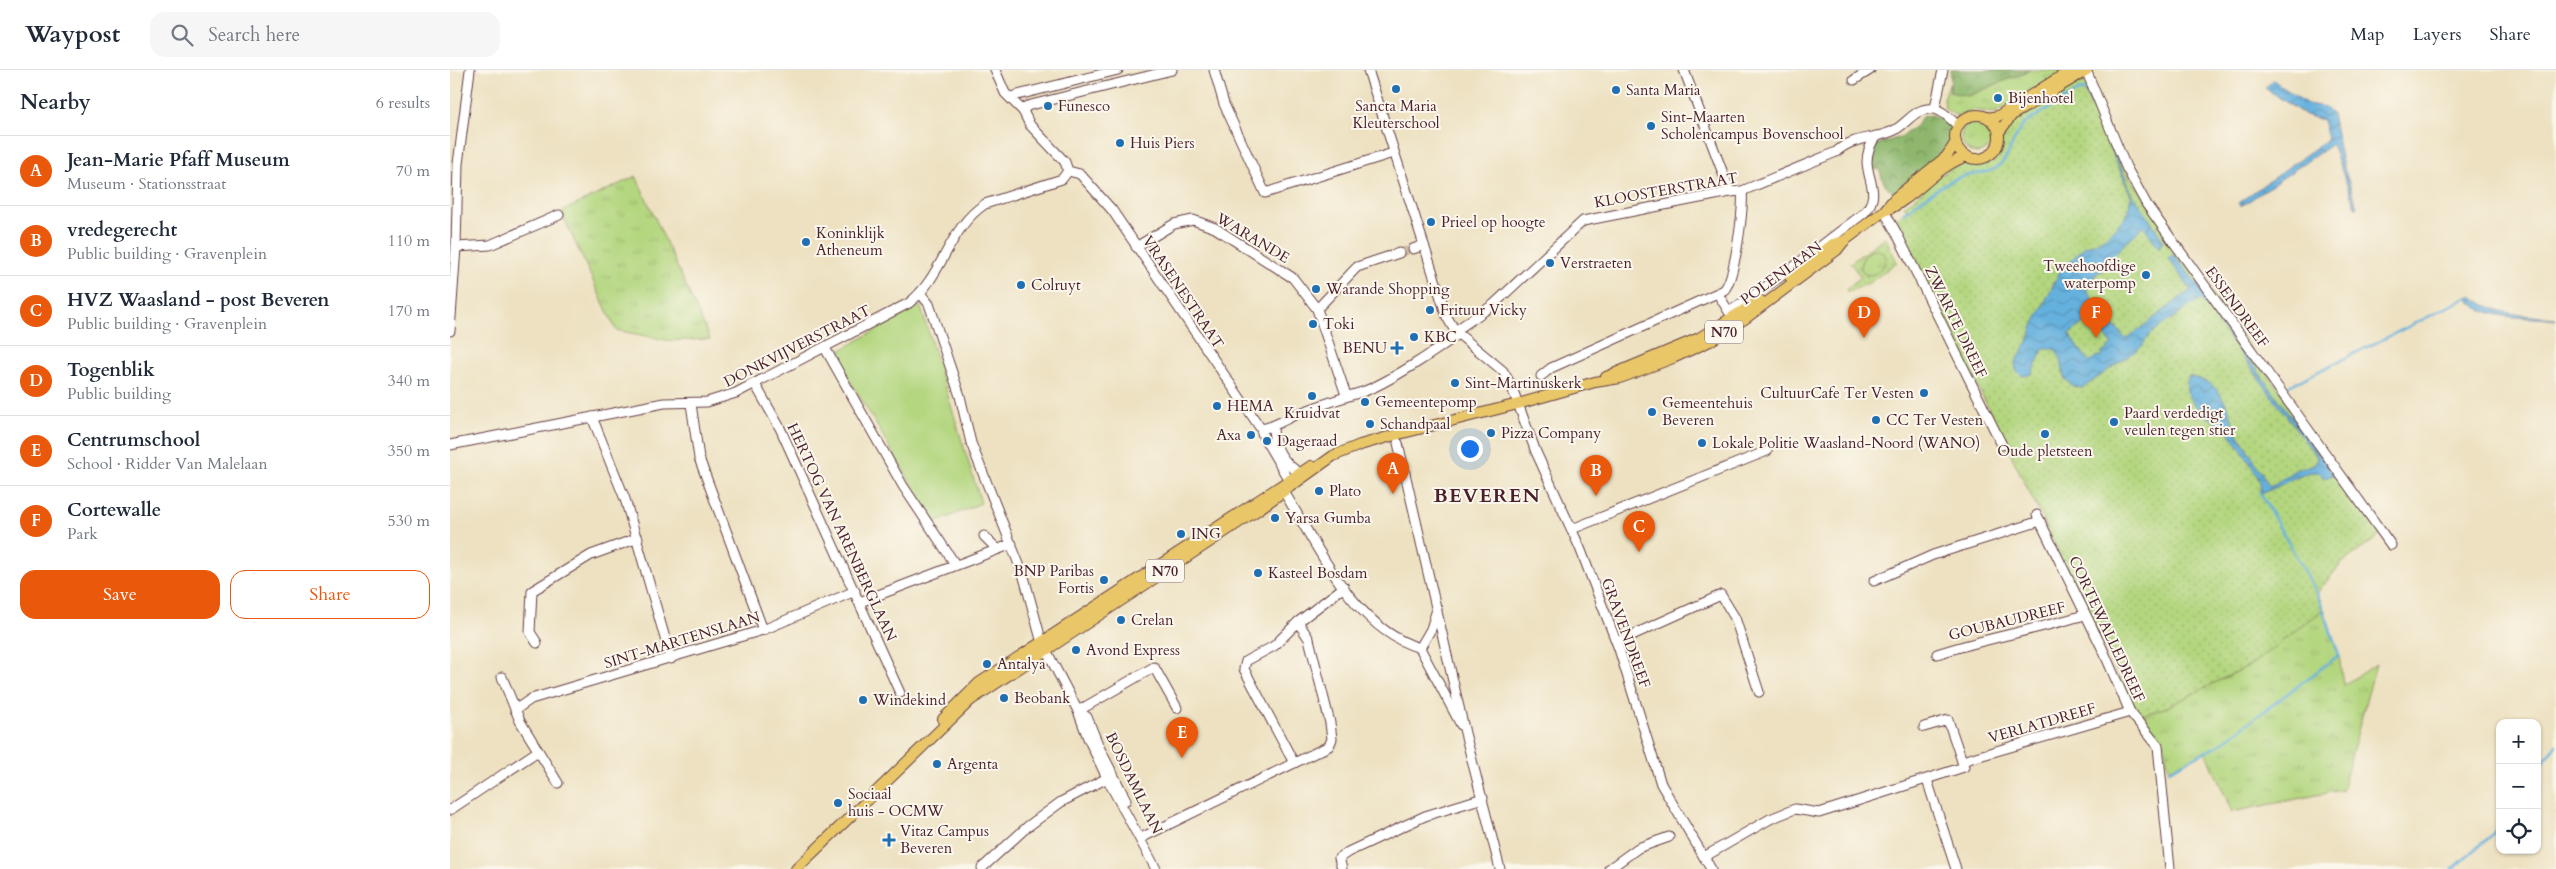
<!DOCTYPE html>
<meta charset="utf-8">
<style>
:root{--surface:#fff;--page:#f6f6f7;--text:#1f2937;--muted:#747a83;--line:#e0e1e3;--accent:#ea580c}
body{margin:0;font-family:Cardo,serif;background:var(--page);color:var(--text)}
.controls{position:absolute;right:15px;bottom:15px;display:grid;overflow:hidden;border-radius:10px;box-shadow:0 1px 4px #0004}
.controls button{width:45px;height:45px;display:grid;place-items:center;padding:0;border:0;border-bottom:1px solid var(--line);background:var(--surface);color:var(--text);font:25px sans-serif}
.you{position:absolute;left:1019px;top:378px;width:18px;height:18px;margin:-12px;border:4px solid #fff;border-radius:50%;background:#1a73e8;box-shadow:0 0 0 8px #1a73e833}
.badge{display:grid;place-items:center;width:32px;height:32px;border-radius:50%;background:var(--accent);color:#fff;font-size:16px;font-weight:700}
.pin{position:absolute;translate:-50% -41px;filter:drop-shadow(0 1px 2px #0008)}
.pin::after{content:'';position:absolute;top:26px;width:18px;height:15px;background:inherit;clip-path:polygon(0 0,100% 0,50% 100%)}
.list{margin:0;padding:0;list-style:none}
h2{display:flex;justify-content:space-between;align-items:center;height:65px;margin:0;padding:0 20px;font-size:21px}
h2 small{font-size:16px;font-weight:400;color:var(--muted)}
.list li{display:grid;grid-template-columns:32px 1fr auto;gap:15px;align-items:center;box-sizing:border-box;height:70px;padding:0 20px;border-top:1px solid var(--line)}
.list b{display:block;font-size:19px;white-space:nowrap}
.list p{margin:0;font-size:16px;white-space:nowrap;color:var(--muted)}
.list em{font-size:16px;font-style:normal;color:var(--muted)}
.actions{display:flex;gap:10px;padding:15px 20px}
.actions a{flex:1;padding:11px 0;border:1px solid var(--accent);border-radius:15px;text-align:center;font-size:18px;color:var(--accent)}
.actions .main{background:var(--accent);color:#fff}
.icon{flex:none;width:28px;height:28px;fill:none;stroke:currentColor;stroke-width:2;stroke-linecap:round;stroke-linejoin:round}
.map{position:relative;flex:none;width:2106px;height:799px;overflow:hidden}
header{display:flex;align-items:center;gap:30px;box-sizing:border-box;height:70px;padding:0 25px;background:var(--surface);border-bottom:1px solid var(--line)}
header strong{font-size:24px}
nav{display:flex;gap:28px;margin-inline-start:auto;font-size:18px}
.search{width:350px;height:45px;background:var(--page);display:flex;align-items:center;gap:12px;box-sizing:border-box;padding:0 18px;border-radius:15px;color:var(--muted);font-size:19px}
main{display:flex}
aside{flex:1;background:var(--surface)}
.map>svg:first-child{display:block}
.grass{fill:url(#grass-tufts);stroke:#7e7a54}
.forest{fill:url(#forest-crowns);stroke:#6c6b4c}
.park{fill:url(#park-dots);stroke:#7e7a54;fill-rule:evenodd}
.pitch{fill:#b3d67e;stroke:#7e7a54}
.water{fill:url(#water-waves);stroke:#586884;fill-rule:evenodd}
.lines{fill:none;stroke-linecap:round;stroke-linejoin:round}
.stream{stroke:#65b1de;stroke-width:2.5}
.minor-tunnel{stroke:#ccbaa3;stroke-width:9;stroke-dasharray:9 4.5;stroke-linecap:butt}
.minor-casing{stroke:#623c42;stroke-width:11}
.major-casing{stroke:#623c42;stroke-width:12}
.minor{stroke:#fff;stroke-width:9}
.major{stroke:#e9c769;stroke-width:10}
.poi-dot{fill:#1f6fb2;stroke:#fbf7ec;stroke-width:2}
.labels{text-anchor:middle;stroke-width:4;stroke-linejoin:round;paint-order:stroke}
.shield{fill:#fbf7ec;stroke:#7f6065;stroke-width:1}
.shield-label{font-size:14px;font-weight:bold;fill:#4a1f2b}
.poi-label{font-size:15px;fill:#4a1f2b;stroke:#fbf7ec;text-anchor:start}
.street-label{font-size:15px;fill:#4a1f2b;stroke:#fbf7ec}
.district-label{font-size:20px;font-weight:bold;letter-spacing:1px;fill:#4a1f2b;stroke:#fbf7ec}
</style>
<header>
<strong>Waypost</strong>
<div class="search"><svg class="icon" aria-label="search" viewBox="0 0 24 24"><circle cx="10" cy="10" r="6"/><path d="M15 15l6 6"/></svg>Search here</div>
<nav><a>Map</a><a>Layers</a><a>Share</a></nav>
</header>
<main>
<aside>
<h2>Nearby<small>6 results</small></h2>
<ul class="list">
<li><span class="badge">A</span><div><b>Jean-Marie Pfaff Museum</b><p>Museum · Stationsstraat</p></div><em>70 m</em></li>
<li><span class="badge">B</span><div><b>vredegerecht</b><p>Public building · Gravenplein</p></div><em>110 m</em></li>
<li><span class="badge">C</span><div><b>HVZ Waasland - post Beveren</b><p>Public building · Gravenplein</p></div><em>170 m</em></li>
<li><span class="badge">D</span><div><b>Togenblik</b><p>Public building</p></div><em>340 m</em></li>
<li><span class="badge">E</span><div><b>Centrumschool</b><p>School · Ridder Van Malelaan</p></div><em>350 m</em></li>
<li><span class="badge">F</span><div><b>Cortewalle</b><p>Park</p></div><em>530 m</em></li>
</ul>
<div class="actions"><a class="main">Save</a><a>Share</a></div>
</aside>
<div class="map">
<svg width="2106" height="799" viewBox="0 0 2106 799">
<defs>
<pattern id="grass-tufts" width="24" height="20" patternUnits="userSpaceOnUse" patternTransform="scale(1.25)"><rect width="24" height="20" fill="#b3d67e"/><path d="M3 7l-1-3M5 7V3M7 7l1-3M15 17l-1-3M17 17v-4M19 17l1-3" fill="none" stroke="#9bb76d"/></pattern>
<pattern id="forest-crowns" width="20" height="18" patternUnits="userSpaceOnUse" patternTransform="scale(1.25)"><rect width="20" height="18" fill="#8eb76d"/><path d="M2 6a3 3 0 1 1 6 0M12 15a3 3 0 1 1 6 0" fill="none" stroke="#76945a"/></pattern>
<pattern id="park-dots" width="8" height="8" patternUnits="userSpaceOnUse" patternTransform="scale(1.25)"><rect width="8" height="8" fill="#b3d67e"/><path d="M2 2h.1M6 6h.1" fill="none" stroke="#9bb76d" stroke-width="1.8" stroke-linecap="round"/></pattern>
<pattern id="water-waves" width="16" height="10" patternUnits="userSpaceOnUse" patternTransform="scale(1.25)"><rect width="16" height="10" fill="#65b1de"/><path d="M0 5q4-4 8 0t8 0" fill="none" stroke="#558fb4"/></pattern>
</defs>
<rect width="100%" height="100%" fill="#fbf7ec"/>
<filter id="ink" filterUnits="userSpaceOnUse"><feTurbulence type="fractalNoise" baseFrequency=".02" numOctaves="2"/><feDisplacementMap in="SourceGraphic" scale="10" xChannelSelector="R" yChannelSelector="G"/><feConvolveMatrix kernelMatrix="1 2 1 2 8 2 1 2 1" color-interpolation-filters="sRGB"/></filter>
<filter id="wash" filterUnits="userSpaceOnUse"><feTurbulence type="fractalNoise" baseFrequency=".0096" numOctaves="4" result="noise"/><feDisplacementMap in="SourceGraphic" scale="20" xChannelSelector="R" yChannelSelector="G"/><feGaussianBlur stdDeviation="1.12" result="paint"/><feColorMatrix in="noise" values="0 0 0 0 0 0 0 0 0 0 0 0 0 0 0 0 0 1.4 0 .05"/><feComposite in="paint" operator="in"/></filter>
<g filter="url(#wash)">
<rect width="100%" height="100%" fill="#ede1c1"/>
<g class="grass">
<path d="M 1580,0 L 1617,0 L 1545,43 L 1525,40 L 1507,46 L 1495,39 L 1494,28 L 1499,14 L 1500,22 L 1518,26 Z"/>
<circle cx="1527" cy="67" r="16"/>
<path d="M 186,106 L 260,269 L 221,271 L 166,260 L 111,142 Z"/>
<path d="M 1422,179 L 1432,180 L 1437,188 C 1434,200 1422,211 1412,202 C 1408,192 1414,185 1422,179 Z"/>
<path d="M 1874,539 L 1889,585 L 1893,615 L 1926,594 L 1892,720 L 1782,742 L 1756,682 L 1719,700 L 1714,674 L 1692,645 L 1717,637 L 1802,594 Z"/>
</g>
<g class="forest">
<path d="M 1501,0 L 1580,0 L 1518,26 L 1500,22 Z"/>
<path d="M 1481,45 L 1495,50 L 1501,57 L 1502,78 L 1445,125 L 1434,113 L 1429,99 L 1425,100 L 1423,92 L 1425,75 L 1451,67 L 1466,56 L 1472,47 Z"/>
</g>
<g class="park">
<path d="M 1624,10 L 1639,14 L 1674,98 L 1931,465 L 1892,493 L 1867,523 L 1874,539 L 1802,594 L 1717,637 L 1692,645 L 1684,637 L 1446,149 L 1457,140 L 1454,136 C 1472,122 1492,100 1514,92 C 1524,89 1533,95 1543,87 C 1555,78 1550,63 1558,53 Z"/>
<path d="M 1435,167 L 1447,192 L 1419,213 L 1398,222 L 1396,219 L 1411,207 L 1400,193 ZM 1425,179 L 1435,183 L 1435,194 L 1425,204 L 1416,205 L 1410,198 C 1411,189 1416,181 1425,179 Z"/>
</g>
<path class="pitch" d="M 470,235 L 531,433 L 485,453 L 384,284 Z"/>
<g class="water">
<path d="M 1823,10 L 1857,34 L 1875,37 L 1882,44 L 1892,92 L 1907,137 L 1905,137 L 1882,74 L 1796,133 L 1790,136 L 1788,133 L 1878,69 L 1873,50 L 1855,45 L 1815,18 Z"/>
<path d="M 1634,19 L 1637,20 L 1682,123 L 1713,170 L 1709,178 L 1693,155 C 1683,169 1662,181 1658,197 L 1647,203 L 1636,218 L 1647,237 L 1676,269 L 1741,220 L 1718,188 L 1724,185 L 1726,187 L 1776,251 L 1794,282 L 1884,405 L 1873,408 L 1871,403 C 1852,397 1829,420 1810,423 C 1810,420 1811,415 1810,412 C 1808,405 1785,370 1781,365 C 1765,348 1726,333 1739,306 L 1760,313 L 1769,322 L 1778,337 L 1787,362 L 1820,417 L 1845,400 L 1865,394 L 1867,387 L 1765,249 L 1752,228 L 1701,263 L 1691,277 L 1633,318 L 1624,317 L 1614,308 L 1611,288 L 1605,279 L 1593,279 L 1582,304 L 1572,306 L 1566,300 L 1565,293 L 1578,272 L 1583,256 L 1609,203 L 1635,176 L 1644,174 L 1657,166 L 1675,147 L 1679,141 L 1680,129 L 1682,128 ZM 1642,247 L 1662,275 L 1651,284 L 1651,287 L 1647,286 L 1639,292 L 1619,264 Z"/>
<path d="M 2021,225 C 2044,246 2077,245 2106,248 L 2106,250 C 2075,245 2040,253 2016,228 Z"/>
</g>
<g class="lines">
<g class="stream">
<path d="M 1453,143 C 1470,132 1487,117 1505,109 C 1519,102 1537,106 1549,96 C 1561,86 1562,69 1572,57 C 1579,49 1624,23 1634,19 L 1635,21"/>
<path d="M 1751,228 L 1758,237"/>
<path d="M 1833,319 L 2016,228"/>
<path d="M 1719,700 L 1769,675 L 1889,585 L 1867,523 L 1810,423"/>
<path d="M 2087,701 L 2106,675"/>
<path d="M 2003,799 L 2041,766 L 2050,754"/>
</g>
</g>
</g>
<g filter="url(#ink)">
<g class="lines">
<path class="minor-tunnel" d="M 949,183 L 963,179"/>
<g class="minor-casing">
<g id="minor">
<path d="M 545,0 L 555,23 L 573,41 L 580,55 L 615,92 L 618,101"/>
<path d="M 764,0 L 774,34 L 815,123 L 943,83"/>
<path d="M 918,0 L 997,247 L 1005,261 L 1053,301 L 1061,315 L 1086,382 L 1130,478 L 1169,579 L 1211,714 L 1261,799"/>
<path d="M 1234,0 L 1280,122"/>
<path d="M 1636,0 L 1676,97 L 1697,135 L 1941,475"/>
<path d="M 1404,10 L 1420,0"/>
<path d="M 560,27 L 668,0"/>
<path d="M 1485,38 L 1493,0"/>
<path d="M 573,41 L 577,36 L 593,32 L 722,0"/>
<path d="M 618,101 L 630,104 L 662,140 L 811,359 L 813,366 L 837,407"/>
<path d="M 1434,141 L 1447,164 L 1552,375"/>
<path d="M 6,177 L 40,175 L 109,145"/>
<path d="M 686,177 L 724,154 L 743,150 L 765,158 L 843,208 L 867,239 L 896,325"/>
<path d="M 963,179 L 974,175"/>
<path d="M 470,223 L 479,234 L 510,326 L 521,373 L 574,507 L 592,573"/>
<path d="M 1268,224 L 1279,242 L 1337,202 L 1414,143 C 1431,125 1418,112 1417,92 C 1417,83 1421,73 1426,66"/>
<path d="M 867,239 L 907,197 L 949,183"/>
<path d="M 0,261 L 6,177 L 8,94 L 20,0"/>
<path d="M 1005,261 L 1043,235 L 1133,151 L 1280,122 L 1292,121 L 1386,82 C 1403,66 1423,70 1443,61 C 1457,54 1465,37 1483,39 C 1491,39 1502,50 1508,56"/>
<path d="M 375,278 L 453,416 L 505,494"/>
<path d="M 1091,306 L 1101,298 L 1274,220 C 1285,209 1294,138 1292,121"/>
<path d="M 305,314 L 330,358 L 450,623"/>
<path d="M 241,334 L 249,388 L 313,560"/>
<path d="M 142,347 L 175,429 L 221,589"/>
<path d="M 823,357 C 823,375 833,394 849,402"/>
<path d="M 811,359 C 826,357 836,348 850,343 C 871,335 891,328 912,322 C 936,314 988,280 1008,264"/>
<path d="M 948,373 L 1015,663 L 1050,799"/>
<path d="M 0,375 L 214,333 L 257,332 L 286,323 L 459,233 C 493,207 498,158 535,134 L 612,109 L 618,101"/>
<path d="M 834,422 C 868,476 904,559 970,578"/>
<path d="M 1587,445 L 1653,580 L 1680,642 L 1708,676 L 1720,799"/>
<path d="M 1122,459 L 1317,381"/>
<path d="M 534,466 L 547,479"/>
<path d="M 1424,511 L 1483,485 L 1590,451"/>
<path d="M 410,532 L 562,474"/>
<path d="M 987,539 L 981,559 L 970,578 L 1011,655"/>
<path d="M 1167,572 L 1271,525 L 1285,548 L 1309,622"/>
<path d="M 87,573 L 80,562 L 82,521 L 141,485 L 188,468"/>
<path d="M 596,580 L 628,641 L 638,668 L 661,716 L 706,799"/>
<path d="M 1487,584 C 1535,568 1586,560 1634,545"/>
<path d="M 52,607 L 70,651 L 108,713"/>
<path d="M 65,640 L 81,629 L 313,560 L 405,521"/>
<path d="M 628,641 L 637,647 L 649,677 L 676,730"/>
<path d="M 628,641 L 704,597 L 727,638"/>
<path d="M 1474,657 L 1498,650 L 1512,691"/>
<path d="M 844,693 L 794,599 L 796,591 L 824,576 L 848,552 L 894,517"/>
<path d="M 1477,710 L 1506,799"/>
<path d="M 0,740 L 88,681"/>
<path d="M 695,766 L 879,676 L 882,669 L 880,653 L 859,569 L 848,552"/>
<path d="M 1254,787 L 1320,749 L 1345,739 L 1369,743 L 1514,697 L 1512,691 L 1680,642"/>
<path d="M 532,798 L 577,757 L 611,732 L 661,706"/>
<path d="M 892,799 L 889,788 L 898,782 L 975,746 L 1033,728"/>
<path d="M 1159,799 L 1188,778 L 1219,767"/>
</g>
</g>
<g class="major-casing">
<g id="major">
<circle cx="1527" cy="67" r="22"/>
<path d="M 1538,48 L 1548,46 L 1621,0"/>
<path d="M 1549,62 L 1562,45 L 1637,0"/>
<path d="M 1435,141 C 1465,128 1486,96 1517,86"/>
<path d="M 1340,207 L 1383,174 L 1394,171 L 1434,141 L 1445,128 L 1496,87 L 1506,72"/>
<path d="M 1156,307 L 1249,268 L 1310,230"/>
<path d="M 493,649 L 529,613 L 861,396"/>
<path d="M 346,799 L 521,630 L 806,441 L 883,386 L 910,375 L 945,365 L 1068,334 L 1145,312 L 1170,308 L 1223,288 L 1260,271 L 1296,248 L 1387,180 L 1394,171"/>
</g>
</g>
<use href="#minor" class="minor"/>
<use href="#major" class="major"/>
</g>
</g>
<g class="poi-dot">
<circle cx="946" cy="19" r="5"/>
<circle cx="1166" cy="20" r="5"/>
<circle cx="1548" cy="28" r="5"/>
<circle cx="598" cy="36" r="5"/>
<circle cx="1201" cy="56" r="5"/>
<circle cx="670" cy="73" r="5"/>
<circle cx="981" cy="152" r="5"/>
<circle cx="356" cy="172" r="5"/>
<circle cx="1100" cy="193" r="5"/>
<circle cx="1696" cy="205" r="5"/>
<circle cx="571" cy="215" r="5"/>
<circle cx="866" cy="219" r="5"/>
<circle cx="980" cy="240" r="5"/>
<circle cx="863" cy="254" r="5"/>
<circle cx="964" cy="267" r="5"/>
<path d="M944.5 270.5h5v5h5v5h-5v5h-5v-5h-5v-5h5z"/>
<circle cx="1005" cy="313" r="5"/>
<circle cx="1474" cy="323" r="5"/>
<circle cx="862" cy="326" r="5"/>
<circle cx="915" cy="332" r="5"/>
<circle cx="767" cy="336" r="5"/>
<circle cx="1202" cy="342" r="5"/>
<circle cx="1426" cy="350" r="5"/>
<circle cx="1664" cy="352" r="5"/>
<circle cx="920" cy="354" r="5"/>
<circle cx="1041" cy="363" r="5"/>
<circle cx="1595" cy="364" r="5"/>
<circle cx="801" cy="365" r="5"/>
<circle cx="817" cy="371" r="5"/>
<circle cx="1252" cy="373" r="5"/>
<circle cx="869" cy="421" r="5"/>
<circle cx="825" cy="448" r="5"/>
<circle cx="731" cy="464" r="5"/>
<circle cx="808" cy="503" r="5"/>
<circle cx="654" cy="510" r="5"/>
<circle cx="671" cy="550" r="5"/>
<circle cx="626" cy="580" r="5"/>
<circle cx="537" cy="594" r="5"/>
<circle cx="554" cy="628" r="5"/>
<circle cx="413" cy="630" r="5"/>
<circle cx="487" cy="694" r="5"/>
<circle cx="388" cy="733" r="5"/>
<path d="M436.5 762.5h5v5h5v5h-5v5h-5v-5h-5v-5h5z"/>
</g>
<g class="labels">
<g class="shield">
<rect x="1255" y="250.5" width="38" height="23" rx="4"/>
<rect x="696" y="489.5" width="38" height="23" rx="4"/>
</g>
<g class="shield-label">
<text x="1274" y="267">N70</text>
<text x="715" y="506">N70</text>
</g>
<g class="poi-label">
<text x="1176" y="25">Santa Maria</text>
<text x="1558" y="33">Bijenhotel</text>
<text x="608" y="41">Funesco</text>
<text x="946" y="41" text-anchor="middle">Sancta Maria<tspan x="946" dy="17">Kleuterschool</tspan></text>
<text x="1211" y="52">Sint-Maarten<tspan x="1211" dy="17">Scholencampus Bovenschool</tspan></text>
<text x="680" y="78">Huis Piers</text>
<text x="991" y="157">Prieel op hoogte</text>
<text x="366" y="168">Koninklijk<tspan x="366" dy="17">Atheneum</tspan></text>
<text x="1110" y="198">Verstraeten</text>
<text x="1686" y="201" text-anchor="end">Tweehoofdige<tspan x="1686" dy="17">waterpomp</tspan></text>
<text x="581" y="220">Colruyt</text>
<text x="876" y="224">Warande Shopping</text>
<text x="990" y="245">Frituur Vicky</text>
<text x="873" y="259">Toki</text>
<text x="974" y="272">KBC</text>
<text x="937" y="283" text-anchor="end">BENU</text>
<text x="1015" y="318">Sint-Martinuskerk</text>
<text x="1464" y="328" text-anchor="end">CultuurCafe Ter Vesten</text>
<text x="925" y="337">Gemeentepomp</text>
<text x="1212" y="338">Gemeentehuis<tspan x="1212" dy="17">Beveren</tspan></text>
<text x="777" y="341">HEMA</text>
<text x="862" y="348" text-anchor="middle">Kruidvat</text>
<text x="1674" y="348">Paard verdedigt<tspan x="1674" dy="17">veulen tegen stier</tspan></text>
<text x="1436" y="355">CC Ter Vesten</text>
<text x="930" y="359">Schandpaal</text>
<text x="1051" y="368">Pizza Company</text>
<text x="791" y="370" text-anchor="end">Axa</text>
<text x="827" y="376">Dageraad</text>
<text x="1262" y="378">Lokale Politie Waasland-Noord (WANO)</text>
<text x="1595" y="386" text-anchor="middle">Oude pletsteen</text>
<text x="879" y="426">Plato</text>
<text x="835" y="453">Yarsa Gumba</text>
<text x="741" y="469">ING</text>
<text x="644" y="506" text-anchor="end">BNP Paribas<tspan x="644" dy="17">Fortis</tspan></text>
<text x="818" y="508">Kasteel Bosdam</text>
<text x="681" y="555">Crelan</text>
<text x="636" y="585">Avond Express</text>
<text x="547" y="599">Antalya</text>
<text x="564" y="633">Beobank</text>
<text x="423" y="635">Windekind</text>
<text x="497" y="699">Argenta</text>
<text x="398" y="729">Sociaal<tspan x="398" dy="17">huis - OCMW</tspan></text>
<text x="450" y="766">Vitaz Campus<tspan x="450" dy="17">Beveren</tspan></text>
</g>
<g class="street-label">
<text transform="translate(1216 120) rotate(-10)" y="5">KLOOSTERSTRAAT</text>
<text transform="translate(803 168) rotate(31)" y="5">WARANDE</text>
<text transform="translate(1331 203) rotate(-36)" y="5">POLENLAAN</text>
<text transform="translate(733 222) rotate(56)" y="5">VRASENESTRAAT</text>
<text transform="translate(1787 237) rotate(54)" y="5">ESSENDREEF</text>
<text transform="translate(1506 252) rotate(64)" y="5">ZWARTE DREEF</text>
<text transform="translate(347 276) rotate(-27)" y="5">DONKVIJVERSTRAAT</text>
<text transform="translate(392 462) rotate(65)" y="5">HERTOG VAN ARENBERGLAAN</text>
<text transform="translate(1557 551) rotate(-14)" y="5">GOUBAUDREEF</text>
<text transform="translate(1657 559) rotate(65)" y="5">CORTEWALLEDREEF</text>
<text transform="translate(1176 563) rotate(70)" y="5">GRAVENDREEF</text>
<text transform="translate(232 570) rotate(-17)" y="5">SINT-MARTENSLAAN</text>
<text transform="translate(1592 653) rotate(-16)" y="5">VERLATDREEF</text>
<text transform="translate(684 713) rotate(64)" y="5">BOSDAMLAAN</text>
</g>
<g class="district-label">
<text x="1037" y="432">BEVEREN</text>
</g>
</g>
</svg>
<div class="controls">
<button>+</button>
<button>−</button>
<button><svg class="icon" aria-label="locate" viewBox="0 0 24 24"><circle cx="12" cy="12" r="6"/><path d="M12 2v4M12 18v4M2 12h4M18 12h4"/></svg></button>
</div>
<div class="you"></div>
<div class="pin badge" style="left:943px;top:424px">A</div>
<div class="pin badge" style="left:1146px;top:426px">B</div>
<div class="pin badge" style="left:1189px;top:482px">C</div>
<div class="pin badge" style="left:1414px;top:268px">D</div>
<div class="pin badge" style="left:732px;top:688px">E</div>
<div class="pin badge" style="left:1646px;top:268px">F</div>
</div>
</main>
